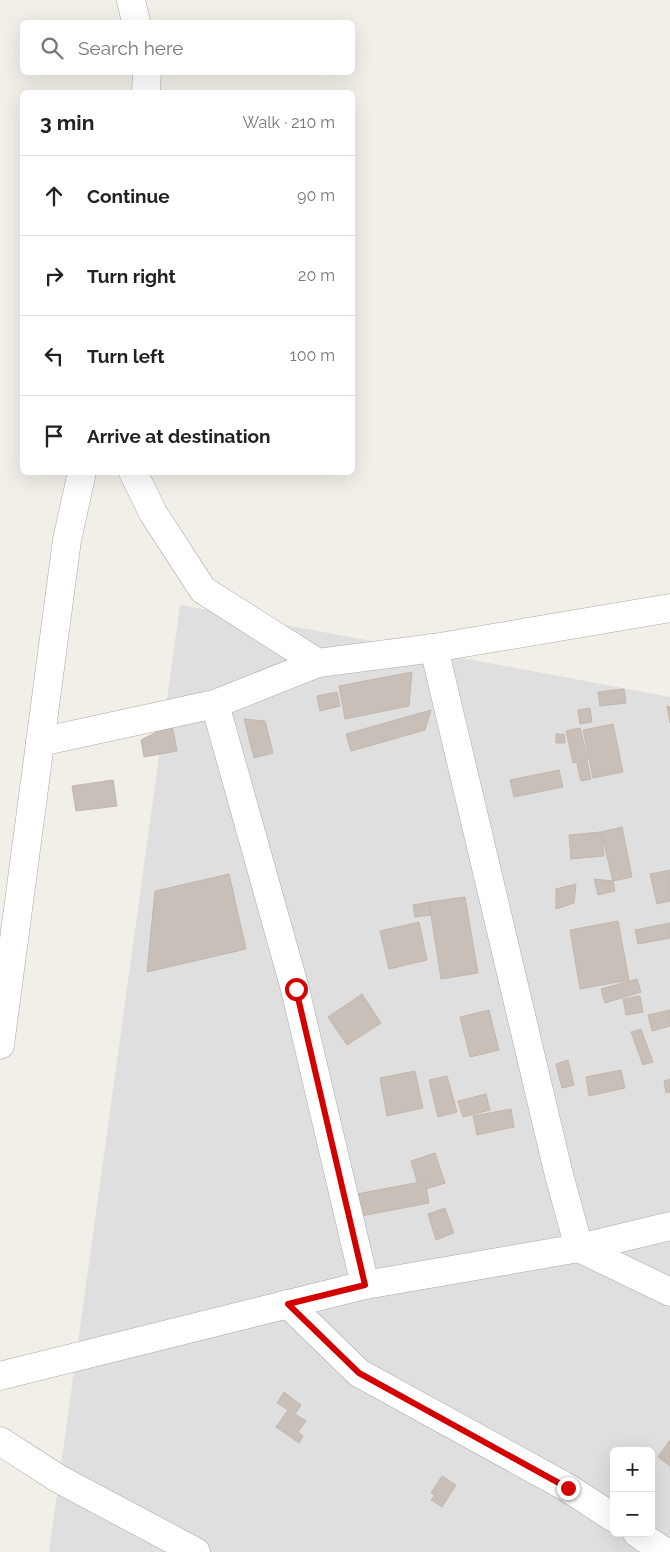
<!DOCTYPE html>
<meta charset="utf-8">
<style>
:root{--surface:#fff;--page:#f2f2f2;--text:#222;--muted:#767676;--line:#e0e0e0}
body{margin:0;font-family:Raleway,sans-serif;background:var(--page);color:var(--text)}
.controls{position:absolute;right:15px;bottom:15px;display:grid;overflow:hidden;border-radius:8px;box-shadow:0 5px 20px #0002}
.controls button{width:45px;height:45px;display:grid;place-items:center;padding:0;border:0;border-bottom:1px solid var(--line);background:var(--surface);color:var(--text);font:25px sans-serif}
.stop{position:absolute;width:15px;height:15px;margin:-11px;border:4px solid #d40000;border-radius:50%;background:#fff}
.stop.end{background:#d40000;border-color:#fff;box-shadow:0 1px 5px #0008}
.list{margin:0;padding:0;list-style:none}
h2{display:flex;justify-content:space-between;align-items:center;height:65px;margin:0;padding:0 20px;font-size:21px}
h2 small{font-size:16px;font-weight:400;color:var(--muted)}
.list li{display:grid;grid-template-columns:32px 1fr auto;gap:15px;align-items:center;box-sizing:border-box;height:80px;padding:0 20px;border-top:1px solid var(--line)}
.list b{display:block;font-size:19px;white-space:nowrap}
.list em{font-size:16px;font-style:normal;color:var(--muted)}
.icon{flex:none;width:28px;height:28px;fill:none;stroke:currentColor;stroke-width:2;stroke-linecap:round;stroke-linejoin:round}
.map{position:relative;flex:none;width:670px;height:1552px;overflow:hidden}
.search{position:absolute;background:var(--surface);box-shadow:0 5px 20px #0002;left:20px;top:20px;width:335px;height:55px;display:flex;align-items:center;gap:12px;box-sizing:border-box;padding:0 18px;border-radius:8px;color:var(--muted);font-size:19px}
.panel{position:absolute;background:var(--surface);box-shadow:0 5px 20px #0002;left:20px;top:90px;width:335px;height:385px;border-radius:8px}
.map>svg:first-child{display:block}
.residential{fill:#e0dfdf;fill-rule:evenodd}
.building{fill:#c7bfb8;stroke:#c4b6ab}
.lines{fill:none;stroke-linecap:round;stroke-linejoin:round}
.minor-casing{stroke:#a9a9a9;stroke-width:29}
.minor{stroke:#fff;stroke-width:28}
.route{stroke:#d40000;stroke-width:6}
</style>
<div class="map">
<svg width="670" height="1552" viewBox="0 0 670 1552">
<rect width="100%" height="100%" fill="#f2efe9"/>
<path class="residential" d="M 180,605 L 670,697 L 670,1552 L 49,1552 ZM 614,1451 L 651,1451 L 651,1533 L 614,1533 Z"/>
<g class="building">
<path d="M 412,672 L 409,706 L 345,719 L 339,686 Z"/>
<path d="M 624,689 L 626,703 L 600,706 L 598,692 Z"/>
<path d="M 337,692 L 340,706 L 320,711 L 317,696 Z"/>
<path d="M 667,706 L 670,707 L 670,723 Z"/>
<path d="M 590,708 L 592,722 L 580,724 L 578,710 Z"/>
<path d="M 431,710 L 425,730 L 351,751 L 346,734 Z"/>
<path d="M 244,719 L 265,721 L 273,753 L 254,758 Z"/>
<path d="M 172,724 L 177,751 L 144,757 L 141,740 Z"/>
<path d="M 613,724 L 623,772 L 593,778 L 583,730 Z"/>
<path d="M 580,728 L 588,760 L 573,763 L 566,731 Z"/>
<path d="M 556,734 L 564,734 L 565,743 L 556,743 Z"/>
<path d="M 587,761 L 591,779 L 581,781 L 577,764 Z"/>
<path d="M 559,770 L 563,787 L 514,797 L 510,780 Z"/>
<path d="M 113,780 L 117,806 L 76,811 L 72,786 Z"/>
<path d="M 622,827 L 632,877 L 613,881 L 601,832 Z"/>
<path d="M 601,832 L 604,856 L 571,859 L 569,835 Z"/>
<path d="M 670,870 L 670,901 L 657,904 L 650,874 Z"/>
<path d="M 229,874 L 246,949 L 147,972 L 155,891 Z"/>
<path d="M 594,879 L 613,881 L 615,891 L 598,895 Z"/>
<path d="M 576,884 L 574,903 L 556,909 L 556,889 Z"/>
<path d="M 465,897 L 478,973 L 441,979 L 429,902 Z"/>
<path d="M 429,902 L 431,915 L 415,917 L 413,905 Z"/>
<path d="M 618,921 L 629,980 L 580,989 L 570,930 Z"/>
<path d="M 419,922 L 427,960 L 389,969 L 380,931 Z"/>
<path d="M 670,923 L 670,938 L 638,944 L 635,930 Z"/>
<path d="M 637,979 L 641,992 L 605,1003 L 601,989 Z"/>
<path d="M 362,994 L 381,1023 L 347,1045 L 328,1017 Z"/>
<path d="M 640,996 L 643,1012 L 626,1015 L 623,999 Z"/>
<path d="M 489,1010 L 499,1050 L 470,1057 L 460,1017 Z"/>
<path d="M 670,1010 L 670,1026 L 652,1031 L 648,1015 Z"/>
<path d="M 641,1029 L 653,1062 L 643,1065 L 631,1032 Z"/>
<path d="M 568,1060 L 574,1085 L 562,1088 L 556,1064 Z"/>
<path d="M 621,1070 L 625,1088 L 589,1096 L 586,1077 Z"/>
<path d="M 415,1071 L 423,1108 L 387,1116 L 380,1078 Z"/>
<path d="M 447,1076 L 457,1112 L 438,1117 L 429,1080 Z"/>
<path d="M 670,1079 L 670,1092 L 666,1093 L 664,1081 Z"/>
<path d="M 486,1094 L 490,1110 L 463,1117 L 458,1101 Z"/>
<path d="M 511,1109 L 514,1127 L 477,1135 L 473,1116 Z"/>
<path d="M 435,1153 L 445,1183 L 420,1191 L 411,1161 Z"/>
<path d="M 425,1181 L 429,1203 L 361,1216 L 357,1194 Z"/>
<path d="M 445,1208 L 454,1233 L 436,1240 L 428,1214 Z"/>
<path d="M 284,1392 L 301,1405 L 295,1414 L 306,1421 L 298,1432 L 303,1436 L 299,1443 L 276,1427 L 288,1410 L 277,1403 Z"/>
<path d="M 670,1440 L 670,1466 L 658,1457 Z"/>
<path d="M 442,1476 L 456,1485 L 442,1507 L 431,1500 L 435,1495 L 431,1493 Z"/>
</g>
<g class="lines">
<g class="minor-casing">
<g id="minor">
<path d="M 131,0 L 136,22"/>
<path d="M 146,92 L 147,72"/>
<path d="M 133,472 L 153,513 L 203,590 L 318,663 L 434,648 L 670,608"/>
<path d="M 434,648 L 558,1171 L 579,1248 L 670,1292"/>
<path d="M 318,663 L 215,704 L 295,989 L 365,1285"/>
<path d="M 40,742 L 215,704"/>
<path d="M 0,1045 L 67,540 L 82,472"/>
<path d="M 288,1304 L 359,1373 L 568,1488 L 614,1518"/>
<path d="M 0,1376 L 365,1285 L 579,1248 L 670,1226"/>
<path d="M 0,1441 L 59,1479 L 196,1552"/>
<path d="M 637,1533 L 665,1552"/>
</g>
</g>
<use href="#minor" class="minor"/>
</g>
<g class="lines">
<path class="route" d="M 296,989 L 365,1285 L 288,1304 L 359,1373 L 568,1488"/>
</g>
</svg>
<div class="controls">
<button>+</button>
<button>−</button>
</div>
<div class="stop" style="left:296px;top:989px"></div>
<div class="stop end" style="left:568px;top:1488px"></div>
<div class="search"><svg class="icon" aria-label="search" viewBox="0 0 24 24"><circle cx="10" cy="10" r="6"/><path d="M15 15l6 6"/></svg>Search here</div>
<section class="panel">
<h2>3 min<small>Walk · 210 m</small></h2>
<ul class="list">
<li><svg class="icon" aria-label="ahead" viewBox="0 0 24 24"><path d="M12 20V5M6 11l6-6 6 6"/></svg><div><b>Continue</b></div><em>90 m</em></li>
<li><svg class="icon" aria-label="right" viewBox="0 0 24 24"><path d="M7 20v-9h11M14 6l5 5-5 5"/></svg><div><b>Turn right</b></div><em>20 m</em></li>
<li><svg class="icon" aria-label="left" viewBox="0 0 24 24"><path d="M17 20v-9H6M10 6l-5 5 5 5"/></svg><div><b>Turn left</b></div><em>100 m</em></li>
<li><svg class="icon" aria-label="arrive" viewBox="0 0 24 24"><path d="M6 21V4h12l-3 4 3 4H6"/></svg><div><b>Arrive at destination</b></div></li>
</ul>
</section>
</div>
